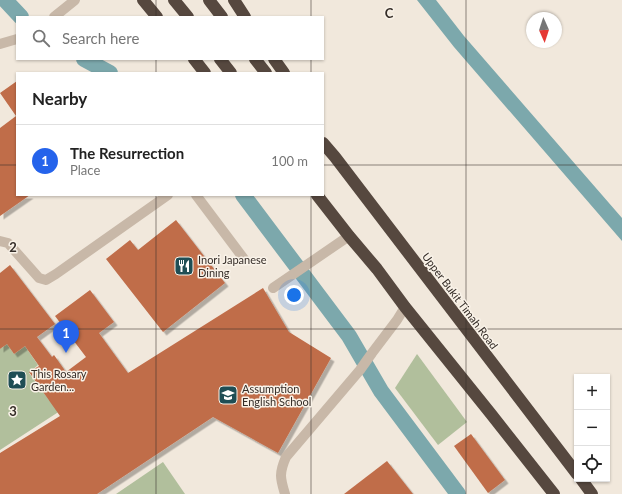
<!DOCTYPE html>
<meta charset="utf-8">
<style>
:root{--surface:#fff;--page:#f6f6f6;--text:#222;--muted:#767676;--line:#e0e0e0;--accent:#2563eb}
body{margin:0;font-family:Lato,sans-serif;background:var(--page);color:var(--text)}
.controls{position:absolute;right:12px;bottom:12px;display:grid;overflow:hidden;border-radius:0px;box-shadow:0 1px 3px #0004}
.controls button{width:36px;height:36px;display:grid;place-items:center;padding:0;border:0;border-bottom:1px solid var(--line);background:var(--surface);color:var(--text);font:20px sans-serif}
.compass{position:absolute;left:526px;top:12px;width:36px;height:36px;border-radius:50%;background:var(--surface);box-shadow:0 1px 3px #0004;rotate:177deg}
.you{position:absolute;left:294px;top:295px;width:14px;height:14px;margin:-10px;border:3px solid #fff;border-radius:50%;background:#1a73e8;box-shadow:0 0 0 6px #1a73e833}
.badge{display:grid;place-items:center;width:26px;height:26px;border-radius:50%;background:var(--accent);color:#fff;font-size:13px;font-weight:700}
.pin{position:absolute;translate:-50% -33px;filter:drop-shadow(0 1px 2px #0008)}
.pin::after{content:'';position:absolute;top:21px;width:14px;height:12px;background:inherit;clip-path:polygon(0 0,100% 0,50% 100%)}
.list{margin:0;padding:0;list-style:none}
h2{display:flex;justify-content:space-between;align-items:center;height:52px;margin:0;padding:0 16px;font-size:17px}
h2 small{font-size:13px;font-weight:400;color:var(--muted)}
.list li{display:grid;grid-template-columns:26px 1fr auto;gap:12px;align-items:center;box-sizing:border-box;height:72px;padding:0 16px;border-top:1px solid var(--line)}
.list b{display:block;font-size:15px;white-space:nowrap}
.list p{margin:0;font-size:13px;white-space:nowrap;color:var(--muted)}
.list em{font-size:13px;font-style:normal;color:var(--muted)}
.icon{flex:none;width:22px;height:22px;fill:none;stroke:currentColor;stroke-width:2;stroke-linecap:round;stroke-linejoin:round}
.map{position:relative;flex:none;width:622px;height:494px;overflow:hidden}
.search{position:absolute;background:var(--surface);box-shadow:0 1px 3px #0004;left:16px;top:16px;width:308px;height:44px;display:flex;align-items:center;gap:10px;box-sizing:border-box;padding:0 14px;border-radius:0px;color:var(--muted);font-size:15px}
.panel{position:absolute;background:var(--surface);box-shadow:0 1px 3px #0004;left:16px;top:72px;width:308px;height:124px;border-radius:0px}
.map>svg:first-child{display:block}
.green{fill:#b1bf9c}
.water{fill:#7ca8ac}
.lines{fill:none;stroke-linecap:round;stroke-linejoin:round}
.canal{stroke:#7ca8ac;stroke-width:16}
.building{fill:#c06d4a;filter:url(#shadow)}
.minor{stroke:#c8b8a8;stroke-width:10}
.highway{stroke:#56483f;stroke-width:12}
.grid{fill:none;stroke:#352d28;stroke-width:1;stroke-opacity:0.55}
.labels{text-anchor:middle;stroke-width:3;stroke-linejoin:round;paint-order:stroke}
.poi-label{font-size:11px;fill:#352d28;stroke:#f9f2e8;text-anchor:start}
.street-label{font-size:11px;fill:#352d28;stroke:#f9f2e8}
.grid-label{font-size:13px;text-anchor:middle;font-weight:bold;fill:#352d28;stroke:#f9f2e8;stroke-width:3;stroke-linejoin:round;paint-order:stroke}
</style>
<div class="map">
<svg width="622" height="494" viewBox="0 0 622 494">
<defs>
<filter id="shadow"><feDropShadow dx="3.5" dy="3.5" stdDeviation="0" flood-color="#0004"/></filter>
</defs>
<rect width="100%" height="100%" fill="#f1e8dc"/>
<g class="green">
<path d="M 7,344 L 14,354 L 25,346 L 38,365 L 29,373 L 49,400 L 83,396 L 0,450 L 0,349 Z"/>
<path d="M 417,354 L 467,422 L 438,445 L 395,388 Z"/>
<path d="M 163,462 L 185,494 L 116,494 Z"/>
</g>
<path class="water" d="M 417,0 L 436,0 L 464,36 L 622,218 L 622,241 L 454,47 Z"/>
<g class="lines">
<g class="canal">
<path d="M 5,0 L 21,17"/>
<path d="M 84,59 L 110,73"/>
<path d="M 243,195 L 349,336 L 381,391 L 458,494"/>
</g>
</g>
<g class="building">
<path d="M 17,81 L 17,195 L 30,195 L 0,216 L 0,128 L 16,116 L 0,93 Z"/>
<path d="M 176,220 L 225,283 L 163,332 L 106,259 L 130,240 L 138,250 Z"/>
<path d="M 10,265 L 55,324 L 37,337 L 52,357 L 54,355 L 66,372 L 86,357 L 55,316 L 90,290 L 114,322 L 99,333 L 128,373 L 263,288 L 289,332 L 331,358 L 278,453 L 213,417 L 97,494 L 0,494 L 0,453 L 60,416 L 29,372 L 39,366 L 25,346 L 14,354 L 7,344 L 0,349 L 0,273 Z"/>
<path d="M 471,434 L 505,480 L 488,493 L 454,446 Z"/>
<path d="M 387,461 L 413,494 L 344,494 Z"/>
</g>
<g class="lines">
<g class="minor">
<path d="M 54,17 L 75,0"/>
<path d="M 0,44 L 17,39"/>
<path d="M 196,195 L 244,259"/>
<path d="M 0,241 L 8,243 L 39,278 L 46,280 L 56,274 L 168,195"/>
<path d="M 273,288 L 349,236"/>
<path d="M 285,494 C 280,478 279,473 286,457 L 360,370 L 372,353 L 397,320 L 405,307"/>
</g>
<g class="highway">
<path d="M 143,0 L 157,17"/>
<path d="M 174,0 L 188,17"/>
<path d="M 209,0 L 222,17"/>
<path d="M 234,0 L 245,17"/>
<path d="M 194,59 L 205,73"/>
<path d="M 220,59 L 231,73"/>
<path d="M 255,59 L 266,73"/>
<path d="M 274,59 L 284,73"/>
<path d="M 323,143 L 335,157 L 577,474"/>
<path d="M 317,195 L 349,236 L 377,269 L 405,307 L 491,414 L 554,494"/>
<path d="M 581,479 L 592,494"/>
</g>
</g>
<path class="grid" d="M 156,0 L 156,17M 311,0 L 311,17M 466,0 L 466,494M 156,59 L 156,73M 311,59 L 311,73M 0,165 L 17,165M 323,165 L 622,165M 156,195 L 156,494M 311,195 L 311,494M 0,329 L 622,329"/>
<defs>
<g id="restaurant-square" transform="scale(1)"><rect x="-9" y="-9" width="18" height="18" rx="4" fill="#1f4e55" stroke="#f9f2e8"/><path d="M-5-6h1v4h1v-4h1v4h1v-4h1v5L-1.5 .5V6h-2V.5L-5-1ZM5-6V6H3V1.5H1.5Q1.5-4 5-6Z" fill="#fff"/></g>
<g id="sight-square" transform="scale(1)"><rect x="-9" y="-9" width="18" height="18" rx="4" fill="#1f4e55" stroke="#f9f2e8"/><path d="M0-6L1.8-2.2L6-1.7L2.9 1.2L3.7 5.4L0 3.3L-3.7 5.4L-2.9 1.2L-6-1.7L-1.8-2.2Z" fill="#fff"/></g>
<g id="school-square" transform="scale(1)"><rect x="-9" y="-9" width="18" height="18" rx="4" fill="#1f4e55" stroke="#f9f2e8"/><path d="M0-5L7-2L0 1L-7-2ZM-4 1L0 2.5L4 1V4Q0 6-4 4Z" fill="#fff"/></g>
</defs>
<g fill-rule="evenodd">
<use href="#restaurant-square" x="184" y="266"/>
<use href="#sight-square" x="17" y="380"/>
<use href="#school-square" x="228" y="395"/>
</g>
<g class="labels">
<g class="poi-label">
<text x="198" y="264">Inori Japanese<tspan x="198" dy="13">Dining</tspan></text>
<text x="31" y="378">This Rosary<tspan x="31" dy="13">Garden...</tspan></text>
<text x="242" y="393">Assumption<tspan x="242" dy="13">English School</tspan></text>
</g>
<g class="street-label">
<text transform="translate(460 301) rotate(53)" y="4">Upper Bukit Timah Road</text>
</g>
</g>
<g class="grid-label">
<text x="389" y="18">C</text>
<text x="13" y="252">2</text>
<text x="13" y="416">3</text>
</g>
</svg>
<div class="controls">
<button>+</button>
<button>−</button>
<button><svg class="icon" aria-label="locate" viewBox="0 0 24 24"><circle cx="12" cy="12" r="6"/><path d="M12 2v4M12 18v4M2 12h4M18 12h4"/></svg></button>
</div>
<svg class="compass" viewBox="-18 -18 36 36"><path d="M0-13l5 13h-10z" fill="#e53935"/><path d="M0 13l5-13h-10z" fill="#767676"/></svg>
<div class="you"></div>
<div class="pin badge" style="left:66px;top:353px">1</div>
<div class="search"><svg class="icon" aria-label="search" viewBox="0 0 24 24"><circle cx="10" cy="10" r="6"/><path d="M15 15l6 6"/></svg>Search here</div>
<section class="panel">
<h2>Nearby<small></small></h2>
<ul class="list">
<li><span class="badge">1</span><div><b>The Resurrection</b><p>Place</p></div><em>100 m</em></li>
</ul>
</section>
</div>
